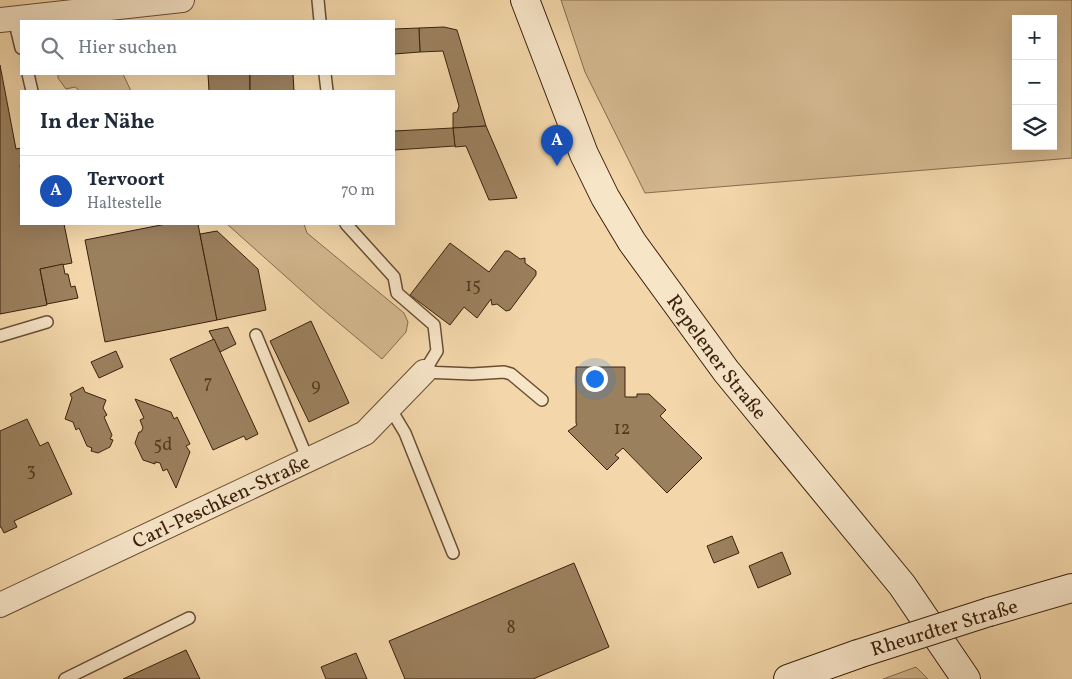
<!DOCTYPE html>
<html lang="de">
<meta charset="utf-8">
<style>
:root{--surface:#fff;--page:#f6f6f7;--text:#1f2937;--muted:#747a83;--line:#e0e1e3;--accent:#0b8043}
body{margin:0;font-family:Vollkorn,serif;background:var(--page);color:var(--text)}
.controls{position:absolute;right:15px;top:15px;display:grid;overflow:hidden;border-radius:0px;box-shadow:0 5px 20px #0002}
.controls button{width:45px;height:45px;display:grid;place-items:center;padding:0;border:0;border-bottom:1px solid var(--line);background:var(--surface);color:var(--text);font:25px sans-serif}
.you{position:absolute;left:594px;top:378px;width:18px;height:18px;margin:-12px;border:4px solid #fff;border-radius:50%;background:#1a73e8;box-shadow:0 0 0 8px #1a73e833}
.badge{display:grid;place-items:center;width:32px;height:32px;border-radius:50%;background:var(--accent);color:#fff;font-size:16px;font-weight:700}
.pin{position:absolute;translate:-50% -41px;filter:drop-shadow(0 1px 2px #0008)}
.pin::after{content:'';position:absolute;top:26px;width:18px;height:15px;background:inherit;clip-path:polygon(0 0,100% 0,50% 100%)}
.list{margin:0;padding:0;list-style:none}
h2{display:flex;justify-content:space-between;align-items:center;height:65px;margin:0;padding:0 20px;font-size:21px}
h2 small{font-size:16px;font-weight:400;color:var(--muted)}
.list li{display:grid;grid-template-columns:32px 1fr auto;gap:15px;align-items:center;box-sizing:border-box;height:70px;padding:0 20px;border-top:1px solid var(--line)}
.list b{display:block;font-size:19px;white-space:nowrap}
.list p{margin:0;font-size:16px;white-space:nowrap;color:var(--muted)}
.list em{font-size:16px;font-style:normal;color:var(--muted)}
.icon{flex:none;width:28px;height:28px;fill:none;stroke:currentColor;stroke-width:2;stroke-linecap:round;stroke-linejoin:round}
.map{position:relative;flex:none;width:1072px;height:679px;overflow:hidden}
.search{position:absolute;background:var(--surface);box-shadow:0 5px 20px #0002;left:20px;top:20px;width:375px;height:55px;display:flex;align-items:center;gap:12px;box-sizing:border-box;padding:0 18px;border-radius:0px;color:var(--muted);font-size:19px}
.panel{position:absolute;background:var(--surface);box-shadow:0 5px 20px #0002;left:20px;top:90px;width:375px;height:135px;border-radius:0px}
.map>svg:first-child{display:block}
.green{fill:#d4b88f;stroke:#886c4e;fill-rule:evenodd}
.building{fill:#9b805e;stroke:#3b210c}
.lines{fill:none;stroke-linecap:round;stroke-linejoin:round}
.lane-casing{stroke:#694e34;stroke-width:14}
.street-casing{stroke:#694e34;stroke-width:26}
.secondary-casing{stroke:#3b210c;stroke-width:30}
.lane{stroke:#f7e5c8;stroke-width:11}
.street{stroke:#f7e5c8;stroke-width:24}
.secondary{stroke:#f7e5c8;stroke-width:28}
.secondary-bridge-casing{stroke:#3b210c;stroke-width:30;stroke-linecap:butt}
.secondary-bridge{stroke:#f7e5c8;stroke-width:28}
.labels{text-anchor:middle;stroke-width:4;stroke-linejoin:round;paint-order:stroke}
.number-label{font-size:18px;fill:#533920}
.street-label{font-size:20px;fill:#3b210c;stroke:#f7e5c8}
</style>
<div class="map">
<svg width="1072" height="679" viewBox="0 0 1072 679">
<rect width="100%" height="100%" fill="#f3d7aa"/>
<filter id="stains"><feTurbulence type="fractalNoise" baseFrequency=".004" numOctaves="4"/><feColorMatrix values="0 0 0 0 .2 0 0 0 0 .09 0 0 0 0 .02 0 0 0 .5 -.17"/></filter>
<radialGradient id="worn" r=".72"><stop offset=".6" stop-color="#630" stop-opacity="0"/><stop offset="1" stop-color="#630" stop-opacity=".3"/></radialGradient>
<g class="green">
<path d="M 561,0 L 1072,0 L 1072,158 L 645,193 L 585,72 ZM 1016,19 L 1053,19 L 1053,146 L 1016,146 Z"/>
<path d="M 58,74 L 123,74 L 131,91 L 80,91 L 75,87 L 66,89 L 58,78 Z"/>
<path d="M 227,224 L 304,224 L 307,233 L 404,313 L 408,322 L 406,332 L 382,359 L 321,308 Z"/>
<path d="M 916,667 L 928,679 L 883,679 Z"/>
</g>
<g class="building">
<path d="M 444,27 L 457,30 L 486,126 L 453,128 L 453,113 L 457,112 L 459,106 L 443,51 L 420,52 L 419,28 Z"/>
<path d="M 419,28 L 420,52 L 394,54 L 394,29 Z"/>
<path d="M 0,65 L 16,149 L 21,148 L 21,165 L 20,165 L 21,173 L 21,224 L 64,224 L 72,263 L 40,269 L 47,305 L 0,314 Z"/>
<path d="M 208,74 L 250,74 L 250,91 L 209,91 Z"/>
<path d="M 250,74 L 293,74 L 294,91 L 250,91 Z"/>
<path d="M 486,126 L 517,198 L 489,200 L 466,146 L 455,147 L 453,128 Z"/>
<path d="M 453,128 L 455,146 L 394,150 L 394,131 Z"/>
<path d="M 166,224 L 198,224 L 217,320 L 105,342 L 85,240 Z"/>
<path d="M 217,231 L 258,269 L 266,310 L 217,320 L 200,234 Z"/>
<path d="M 450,243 L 489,272 L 505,251 L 509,251 L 520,259 L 525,258 L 525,263 L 536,271 L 536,275 L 510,310 L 506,311 L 497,304 L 492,305 L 491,299 L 477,318 L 464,307 L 450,325 L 410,295 Z"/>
<path d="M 63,264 L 65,274 L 68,274 L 71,287 L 75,286 L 78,298 L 47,304 L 40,269 Z"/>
<path d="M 311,321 L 349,403 L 309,422 L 270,341 Z"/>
<path d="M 228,327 L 236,344 L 220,352 L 209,331 Z"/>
<path d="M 214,339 L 258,434 L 246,440 L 244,436 L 213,450 L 170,359 Z"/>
<path d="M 116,351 L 123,367 L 99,378 L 91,362 Z"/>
<path d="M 576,367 L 625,367 L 625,397 L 637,397 L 637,394 L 649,394 L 666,410 L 660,416 L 702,458 L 667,493 L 623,448 L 615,455 L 619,458 L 607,470 L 568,431 L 577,425 L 576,423 Z"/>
<path d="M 83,387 L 85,392 L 106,400 L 103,408 L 107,415 L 104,417 L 112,435 L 110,439 L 113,440 L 110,447 L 98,453 L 91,451 L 92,448 L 87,446 L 79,428 L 76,430 L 73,422 L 65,419 L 72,398 L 70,394 Z"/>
<path d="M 135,399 L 171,412 L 174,419 L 177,417 L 190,444 L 186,446 L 190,452 L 176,488 L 167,469 L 163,471 L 160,463 L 155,462 L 155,464 L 143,460 L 135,443 L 139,432 L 141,432 L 143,428 L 140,420 L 144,418 Z"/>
<path d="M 27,419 L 40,446 L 48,442 L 72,494 L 14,521 L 17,527 L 4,533 L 1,527 L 0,527 L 0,431 Z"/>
<path d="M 732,536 L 739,553 L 714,563 L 707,546 Z"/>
<path d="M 782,552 L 791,574 L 758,588 L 749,566 Z"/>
<path d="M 574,563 L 609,647 L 533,679 L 405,679 L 389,641 Z"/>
<path d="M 186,650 L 200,679 L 123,679 Z"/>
<path d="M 356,653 L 367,679 L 326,679 L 321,667 Z"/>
</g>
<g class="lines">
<g class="lane-casing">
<g id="lane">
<path d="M 318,0 L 320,21"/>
<path d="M 14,19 L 21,48"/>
<path d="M 28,74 L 32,91"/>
<path d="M 325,74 L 327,91"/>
<path d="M 346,224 L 394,277 L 397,293 L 434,325 L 437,351 L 424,372 L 472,374 L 504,372 L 511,374 L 542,400"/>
<path d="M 256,335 L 308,460"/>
<path d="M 0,336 L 47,322"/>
<path d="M 390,408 L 405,433 L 453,553"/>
<path d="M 65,679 L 189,618"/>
</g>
</g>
<g class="street-casing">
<g id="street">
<path d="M 0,20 L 182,0"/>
<path id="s1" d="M 0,605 L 365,433 L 424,372"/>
</g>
</g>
<g class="secondary-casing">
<g id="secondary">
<path id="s2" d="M 525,0 L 584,154 L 605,197 L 632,242 L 726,371 L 902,585 L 966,679"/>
<path d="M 989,612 L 1072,588"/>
<path d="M 788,679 L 858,654"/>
</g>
</g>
<use href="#lane" class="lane"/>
<use href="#street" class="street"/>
<use href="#secondary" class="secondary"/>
<g class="secondary-bridge-casing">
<path id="secondary-bridge" d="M 858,654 L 989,612"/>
</g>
<use href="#secondary-bridge" class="secondary-bridge"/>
</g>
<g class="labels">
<g class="number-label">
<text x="473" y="291">15</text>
<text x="208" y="388">7</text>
<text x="316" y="391">9</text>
<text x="622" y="434">12</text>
<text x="163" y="450">5d</text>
<text x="31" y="476">3</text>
<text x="511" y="633">8</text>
</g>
<g class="street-label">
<text dy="7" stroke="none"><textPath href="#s2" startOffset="408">Repelener Straße</textPath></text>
<text dy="7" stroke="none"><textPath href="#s1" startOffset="244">Carl-Peschken-Straße</textPath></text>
<text transform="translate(944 627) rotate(-17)" y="7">Rheurdter Straße</text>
</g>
</g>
<rect width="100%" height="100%" filter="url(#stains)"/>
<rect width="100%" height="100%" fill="url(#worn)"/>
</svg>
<div class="controls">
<button>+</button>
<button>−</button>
<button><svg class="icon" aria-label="layers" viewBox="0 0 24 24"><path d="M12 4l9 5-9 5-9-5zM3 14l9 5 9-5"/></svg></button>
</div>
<div class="you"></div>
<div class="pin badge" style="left:557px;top:166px;background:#1a4fb4">A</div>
<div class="search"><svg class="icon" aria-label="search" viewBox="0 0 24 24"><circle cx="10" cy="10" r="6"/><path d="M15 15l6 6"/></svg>Hier suchen</div>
<section class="panel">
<h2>In der Nähe<small></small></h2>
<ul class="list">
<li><span class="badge" style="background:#1a4fb4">A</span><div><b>Tervoort</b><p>Haltestelle</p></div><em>70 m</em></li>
</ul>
</section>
</div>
